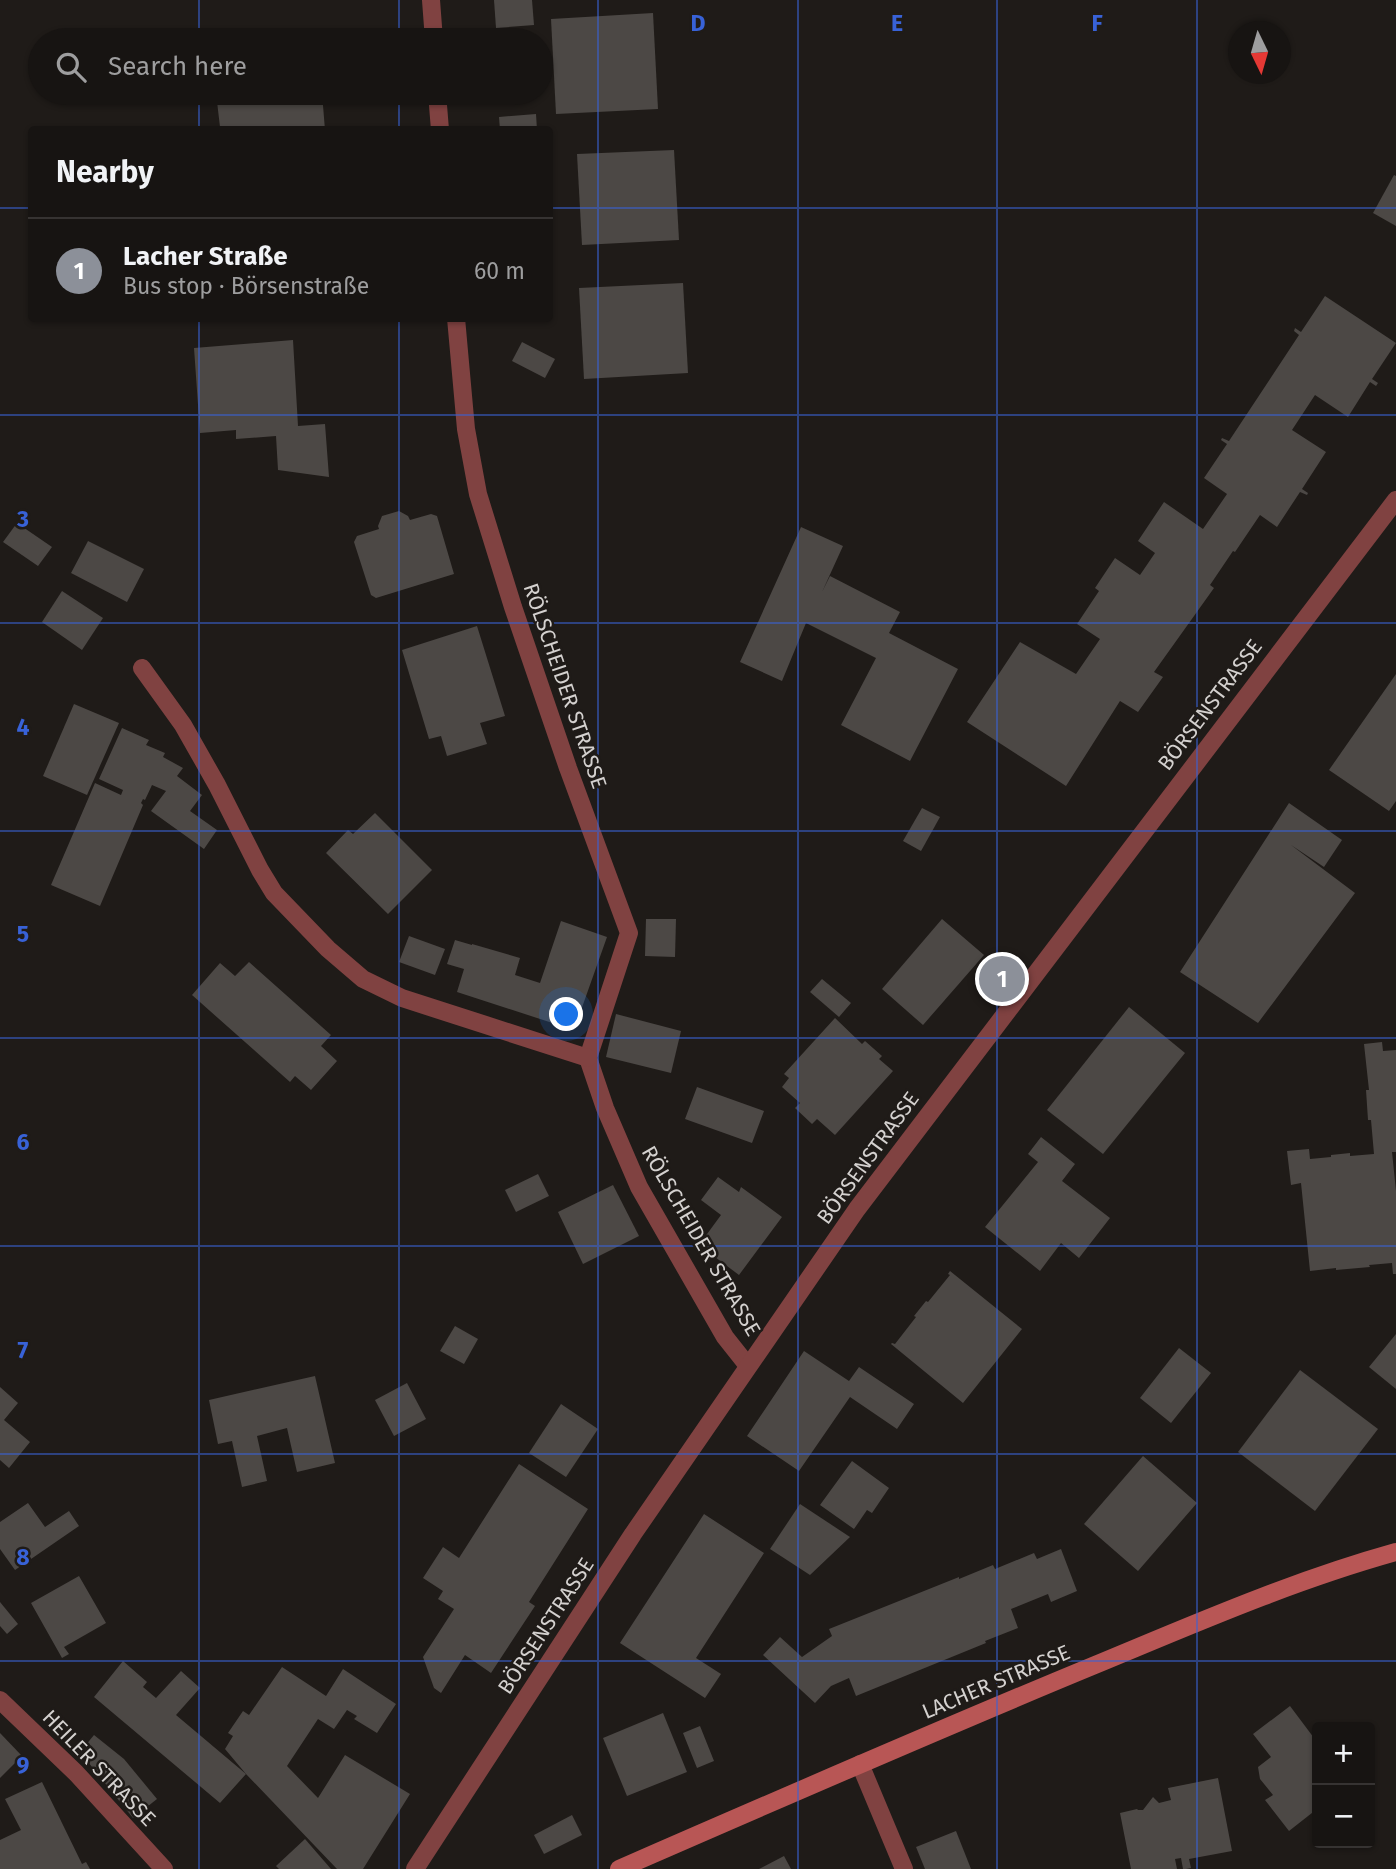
<!DOCTYPE html>
<meta charset="utf-8">
<style>
:root{--surface:#171412;--page:#242120;--text:#f1f3f6;--muted:#9e9e9f;--line:#363332;--accent:#8c9099}
body{margin:0;font-family:"Fira Sans",sans-serif;background:var(--page);color:var(--text)}
.controls{position:absolute;right:21px;bottom:21px;display:grid;overflow:hidden;border-radius:7px;box-shadow:0 2px 5px #0004}
.controls button{width:63px;height:63px;display:grid;place-items:center;padding:0;border:0;border-bottom:2px solid var(--line);background:var(--surface);color:var(--text);font:35px sans-serif}
.compass{position:absolute;left:1228px;top:21px;width:63px;height:63px;border-radius:50%;background:var(--surface);box-shadow:0 2px 5px #0004;rotate:175deg}
.you{position:absolute;left:567px;top:1015px;width:24px;height:24px;margin:-18px;border:5px solid #fff;border-radius:50%;background:#1a73e8;box-shadow:0 0 0 10px #1a73e833}
.badge{display:grid;place-items:center;width:46px;height:46px;border-radius:50%;background:var(--accent);color:#fff;font-size:23px;font-weight:700}
.pin{position:absolute;translate:-50% -50%;border:4px solid #fff;box-shadow:0 2px 7px #0006}
.list{margin:0;padding:0;list-style:none}
h2{display:flex;justify-content:space-between;align-items:center;height:91px;margin:0;padding:0 28px;font-size:30px}
h2 small{font-size:23px;font-weight:400;color:var(--muted)}
.list li{display:grid;grid-template-columns:46px 1fr auto;gap:21px;align-items:center;box-sizing:border-box;height:105px;padding:0 28px;border-top:2px solid var(--line)}
.list b{display:block;font-size:26px;white-space:nowrap}
.list p{margin:0;font-size:23px;white-space:nowrap;color:var(--muted)}
.list em{font-size:23px;font-style:normal;color:var(--muted)}
.icon{flex:none;width:38px;height:38px;fill:none;stroke:currentColor;stroke-width:2;stroke-linecap:round;stroke-linejoin:round}
.map{position:relative;flex:none;width:1396px;height:1869px;overflow:hidden}
.search{position:absolute;background:var(--surface);box-shadow:0 2px 5px #0004;left:28px;top:28px;width:525px;height:77px;display:flex;align-items:center;gap:18px;box-sizing:border-box;padding:0 24px;border-radius:38px;color:var(--muted);font-size:26px}
.panel{position:absolute;background:var(--surface);box-shadow:0 2px 5px #0004;left:28px;top:126px;width:525px;height:196px;border-radius:7px}
.map>svg:first-child{display:block}
.building{fill:#4c4845}
.lines{fill:none;stroke-linecap:round;stroke-linejoin:round}
.lane{stroke:#804241;stroke-width:18}
.street{stroke:#804241;stroke-width:18}
.secondary{stroke:#b85655;stroke-width:18}
.grid{fill:none;stroke:#3862d7;stroke-width:2;stroke-opacity:0.55}
.labels{text-anchor:middle;stroke-width:5;stroke-linejoin:round;paint-order:stroke}
.street-label{font-size:21px;fill:#d4d1cf;stroke:#1f1b18}
.grid-label{font-size:23px;text-anchor:middle;font-weight:bold;fill:#3862d7;stroke:#1f1b18;stroke-width:5;stroke-linejoin:round;paint-order:stroke}
</style>
<div class="map">
<svg width="1396" height="1869" viewBox="0 0 1396 1869">
<rect width="100%" height="100%" fill="#1f1b18"/>
<g class="building">
<path d="M 494,0 L 532,0 L 534,25 L 496,28 Z"/>
<path d="M 653,13 L 658,109 L 556,114 L 551,19 Z"/>
<path d="M 216,93 L 322,93 L 325,130 L 238,130 L 237,126 L 220,127 Z"/>
<path d="M 536,114 L 537,130 L 500,130 L 499,117 Z"/>
<path d="M 674,150 L 679,240 L 582,245 L 577,154 Z"/>
<path d="M 1394,175 L 1396,176 L 1396,226 L 1373,213 Z"/>
<path d="M 683,283 L 688,373 L 584,379 L 579,288 Z"/>
<path d="M 1325,296 L 1396,343 L 1372,379 L 1378,383 L 1376,386 L 1370,382 L 1348,417 L 1315,395 L 1292,430 L 1326,452 L 1302,489 L 1308,493 L 1307,495 L 1300,492 L 1277,527 L 1260,515 L 1235,552 L 1233,551 L 1210,585 L 1214,588 L 1154,672 L 1163,677 L 1138,712 L 1120,701 L 1066,786 L 967,722 L 1020,642 L 1076,674 L 1100,639 L 1077,624 L 1099,591 L 1095,588 L 1115,558 L 1140,575 L 1155,553 L 1138,541 L 1164,502 L 1203,529 L 1227,494 L 1204,478 L 1227,444 L 1221,440 L 1222,438 L 1229,441 L 1299,335 L 1294,331 L 1295,328 L 1301,332 Z"/>
<path d="M 293,340 L 298,426 L 325,424 L 329,477 L 278,470 L 276,436 L 236,439 L 236,430 L 200,433 L 194,348 Z"/>
<path d="M 522,342 L 555,359 L 545,378 L 512,361 Z"/>
<path d="M 399,511 L 408,516 L 410,520 L 431,514 L 437,516 L 454,574 L 376,598 L 371,595 L 354,542 L 357,536 L 379,529 L 378,526 L 382,516 Z"/>
<path d="M 17,523 L 52,547 L 38,566 L 3,542 Z"/>
<path d="M 801,527 L 843,546 L 822,592 L 830,576 L 900,612 L 889,633 L 958,669 L 910,761 L 841,725 L 876,658 L 806,623 L 782,681 L 740,662 Z"/>
<path d="M 88,541 L 144,569 L 127,602 L 71,573 Z"/>
<path d="M 62,591 L 103,618 L 82,650 L 42,622 Z"/>
<path d="M 477,626 L 505,716 L 480,723 L 487,744 L 447,756 L 441,736 L 429,739 L 402,650 Z"/>
<path d="M 1396,674 L 1396,801 L 1389,811 L 1329,770 Z"/>
<path d="M 74,704 L 119,723 L 87,795 L 43,776 Z"/>
<path d="M 122,728 L 149,740 L 146,745 L 165,753 L 163,757 L 183,768 L 177,776 L 202,795 L 190,811 L 217,830 L 204,849 L 151,811 L 166,791 L 152,785 L 145,800 L 143,799 L 141,803 L 143,805 L 100,906 L 51,885 L 95,783 L 121,795 L 123,790 L 99,779 Z"/>
<path d="M 1289,803 L 1342,840 L 1324,867 L 1291,845 L 1355,893 L 1258,1023 L 1180,972 Z"/>
<path d="M 922,808 L 940,817 L 921,851 L 903,841 Z"/>
<path d="M 375,813 L 432,870 L 388,914 L 326,853 L 348,830 L 353,834 Z"/>
<path d="M 646,919 L 676,919 L 675,957 L 645,956 Z"/>
<path d="M 942,919 L 984,955 L 923,1025 L 882,989 Z"/>
<path d="M 561,921 L 607,937 L 574,1030 L 457,992 L 464,969 L 447,964 L 455,940 L 472,945 L 472,944 L 520,958 L 515,975 L 540,983 Z"/>
<path d="M 409,936 L 445,949 L 435,975 L 399,962 Z"/>
<path d="M 249,962 L 331,1035 L 321,1046 L 337,1061 L 311,1090 L 295,1076 L 290,1082 L 192,995 L 220,963 L 235,976 Z"/>
<path d="M 822,979 L 851,1003 L 839,1017 L 810,992 Z"/>
<path d="M 1129,1007 L 1185,1053 L 1103,1154 L 1047,1110 Z"/>
<path d="M 616,1014 L 681,1031 L 671,1073 L 606,1057 Z"/>
<path d="M 835,1018 L 862,1044 L 865,1041 L 882,1056 L 879,1059 L 893,1071 L 835,1135 L 817,1119 L 812,1124 L 795,1108 L 800,1103 L 782,1087 L 789,1078 L 784,1074 Z"/>
<path d="M 1382,1042 L 1383,1051 L 1396,1050 L 1396,1152 L 1392,1152 L 1396,1191 L 1396,1274 L 1393,1274 L 1392,1263 L 1369,1265 L 1370,1267 L 1336,1270 L 1336,1268 L 1310,1271 L 1301,1183 L 1291,1185 L 1287,1151 L 1309,1149 L 1310,1159 L 1331,1157 L 1331,1155 L 1350,1153 L 1350,1156 L 1374,1154 L 1371,1120 L 1368,1120 L 1366,1090 L 1369,1090 L 1364,1044 Z"/>
<path d="M 697,1087 L 764,1111 L 752,1143 L 685,1119 Z"/>
<path d="M 1041,1137 L 1075,1164 L 1062,1181 L 1110,1218 L 1079,1258 L 1061,1243 L 1040,1271 L 985,1227 L 1038,1162 L 1028,1154 Z"/>
<path d="M 538,1174 L 549,1196 L 516,1212 L 505,1190 Z"/>
<path d="M 718,1177 L 739,1192 L 741,1187 L 782,1217 L 739,1275 L 699,1245 L 721,1215 L 701,1200 Z"/>
<path d="M 613,1185 L 639,1236 L 583,1264 L 558,1212 Z"/>
<path d="M 950,1271 L 1022,1329 L 963,1403 L 891,1344 L 892,1343 L 895,1344 L 916,1317 L 914,1316 L 926,1301 L 928,1302 L 950,1275 L 948,1274 Z"/>
<path d="M 455,1326 L 478,1339 L 464,1364 L 440,1351 Z"/>
<path d="M 1396,1334 L 1396,1389 L 1369,1367 Z"/>
<path d="M 1179,1348 L 1211,1373 L 1171,1423 L 1140,1398 Z"/>
<path d="M 804,1351 L 849,1381 L 859,1367 L 914,1404 L 897,1429 L 850,1397 L 799,1471 L 747,1436 Z"/>
<path d="M 1300,1370 L 1378,1429 L 1315,1511 L 1238,1452 Z"/>
<path d="M 315,1376 L 335,1463 L 297,1472 L 287,1428 L 257,1436 L 267,1481 L 242,1487 L 232,1441 L 218,1444 L 209,1400 Z"/>
<path d="M 407,1383 L 426,1419 L 394,1436 L 375,1400 Z"/>
<path d="M 0,1387 L 18,1403 L 4,1420 L 30,1442 L 9,1468 L 0,1460 Z"/>
<path d="M 561,1404 L 598,1429 L 566,1477 L 529,1453 Z"/>
<path d="M 1143,1456 L 1197,1503 L 1138,1571 L 1084,1524 Z"/>
<path d="M 852,1461 L 889,1488 L 872,1513 L 867,1510 L 854,1529 L 820,1505 Z"/>
<path d="M 519,1464 L 588,1509 L 529,1602 L 535,1606 L 491,1673 L 465,1655 L 441,1693 L 434,1688 L 423,1657 L 454,1609 L 438,1599 L 443,1591 L 423,1578 L 443,1547 L 459,1558 Z"/>
<path d="M 28,1503 L 45,1527 L 69,1511 L 79,1526 L 15,1570 L 0,1549 L 0,1522 Z"/>
<path d="M 800,1504 L 850,1537 L 810,1575 L 770,1549 Z"/>
<path d="M 704,1514 L 764,1553 L 696,1658 L 721,1674 L 705,1698 L 620,1643 Z"/>
<path d="M 1061,1549 L 1077,1591 L 1051,1602 L 1048,1594 L 1011,1609 L 1018,1628 L 985,1641 L 986,1643 L 856,1696 L 849,1678 L 831,1686 L 815,1703 L 763,1655 L 780,1637 L 802,1657 L 832,1636 L 829,1629 L 959,1577 L 959,1579 L 993,1565 L 995,1569 L 1034,1553 L 1037,1559 Z"/>
<path d="M 79,1576 L 106,1623 L 64,1647 L 69,1654 L 62,1658 L 31,1603 Z"/>
<path d="M 0,1602 L 18,1624 L 7,1634 L 0,1626 Z"/>
<path d="M 123,1661 L 147,1682 L 143,1687 L 156,1698 L 181,1671 L 200,1688 L 176,1715 L 246,1774 L 225,1749 L 233,1736 L 228,1733 L 243,1711 L 249,1715 L 282,1667 L 326,1696 L 343,1669 L 396,1704 L 377,1733 L 354,1719 L 357,1716 L 347,1710 L 334,1729 L 318,1719 L 287,1766 L 318,1798 L 345,1755 L 410,1794 L 363,1869 L 337,1869 L 246,1774 L 220,1803 L 94,1697 Z"/>
<path d="M 1290,1706 L 1317,1742 L 1317,1809 L 1289,1831 L 1265,1800 L 1273,1795 L 1260,1779 L 1258,1767 L 1271,1757 L 1253,1734 Z"/>
<path d="M 663,1713 L 687,1772 L 627,1796 L 603,1738 Z"/>
<path d="M 700,1726 L 714,1761 L 697,1768 L 683,1733 Z"/>
<path d="M 0,1733 L 22,1756 L 0,1778 Z"/>
<path d="M 94,1735 L 124,1759 L 157,1799 L 133,1818 L 80,1752 Z"/>
<path d="M 1218,1778 L 1232,1851 L 1189,1859 L 1191,1868 L 1186,1869 L 1183,1869 L 1181,1858 L 1175,1859 L 1177,1869 L 1131,1869 L 1120,1813 L 1137,1809 L 1138,1810 L 1143,1810 L 1153,1797 L 1159,1803 L 1171,1800 L 1168,1788 Z"/>
<path d="M 42,1782 L 82,1864 L 86,1862 L 90,1869 L 0,1869 L 0,1840 L 21,1830 L 5,1799 Z"/>
<path d="M 572,1815 L 582,1835 L 544,1854 L 534,1835 Z"/>
<path d="M 956,1831 L 971,1869 L 925,1869 L 916,1847 Z"/>
<path d="M 305,1839 L 331,1869 L 279,1869 L 276,1866 Z"/>
<path d="M 784,1856 L 791,1869 L 759,1869 Z"/>
</g>
<g class="lines">
<g class="lane">
<path d="M 0,1700 L 76,1773 L 164,1869"/>
<path d="M 860,1764 L 904,1869"/>
</g>
<g class="street">
<path d="M 431,0 L 434,40"/>
<path d="M 437,93 L 440,130"/>
<path d="M 456,318 L 466,429 L 478,494 L 513,607 L 568,768 L 629,933 L 588,1058 L 605,1108 L 639,1187 L 725,1337 L 748,1366"/>
<path d="M 142,668 L 183,725 L 217,785 L 260,870 L 274,893 L 328,949 L 363,979 L 402,998 L 588,1058"/>
<path d="M 415,1869 L 633,1534 L 857,1209 L 1396,500"/>
</g>
<path class="secondary" d="M 619,1869 C 777,1800 935,1731 1095,1665 C 1194,1624 1292,1581 1396,1552"/>
</g>
<path class="grid" d="M 199,0 L 199,40M 399,0 L 399,40M 598,0 L 598,1869M 798,0 L 798,1869M 997,0 L 997,1869M 1197,0 L 1197,1869M 199,93 L 199,130M 399,93 L 399,130M 0,208 L 32,208M 550,208 L 1396,208M 199,318 L 199,1869M 399,318 L 399,1869M 0,415 L 1396,415M 0,623 L 1396,623M 0,831 L 1396,831M 0,1038 L 1396,1038M 0,1246 L 1396,1246M 0,1454 L 1396,1454M 0,1661 L 1396,1661"/>
<g class="labels">
<g class="street-label">
<text transform="translate(565 686) rotate(71)" y="7">RÖLSCHEIDER STRASSE</text>
<text transform="translate(1210 705) rotate(-53)" y="7">BÖRSENSTRASSE</text>
<text transform="translate(868 1158) rotate(-54)" y="7">BÖRSENSTRASSE</text>
<text transform="translate(701 1241) rotate(60)" y="7">RÖLSCHEIDER STRASSE</text>
<text transform="translate(546 1626) rotate(-57)" y="7">BÖRSENSTRASSE</text>
<text transform="translate(996 1682) rotate(-23)" y="7">LACHER STRASSE</text>
<text transform="translate(99 1768) rotate(46)" y="7">HEILER STRASSE</text>
</g>
</g>
<g class="grid-label">
<text x="698" y="31">D</text>
<text x="897" y="31">E</text>
<text x="1097" y="31">F</text>
<text x="23" y="527">3</text>
<text x="23" y="735">4</text>
<text x="23" y="942">5</text>
<text x="23" y="1150">6</text>
<text x="23" y="1358">7</text>
<text x="23" y="1565">8</text>
<text x="23" y="1773">9</text>
</g>
</svg>
<div class="controls">
<button>+</button>
<button>−</button>
</div>
<svg class="compass" viewBox="-18 -18 36 36"><path d="M0-13l5 13h-10z" fill="#e53935"/><path d="M0 13l5-13h-10z" fill="#9e9e9f"/></svg>
<div class="you"></div>
<div class="pin badge" style="left:1002px;top:979px">1</div>
<div class="search"><svg class="icon" aria-label="search" viewBox="0 0 24 24"><circle cx="10" cy="10" r="6"/><path d="M15 15l6 6"/></svg>Search here</div>
<section class="panel">
<h2>Nearby<small></small></h2>
<ul class="list">
<li><span class="badge">1</span><div><b>Lacher Straße</b><p>Bus stop · Börsenstraße</p></div><em>60 m</em></li>
</ul>
</section>
</div>
